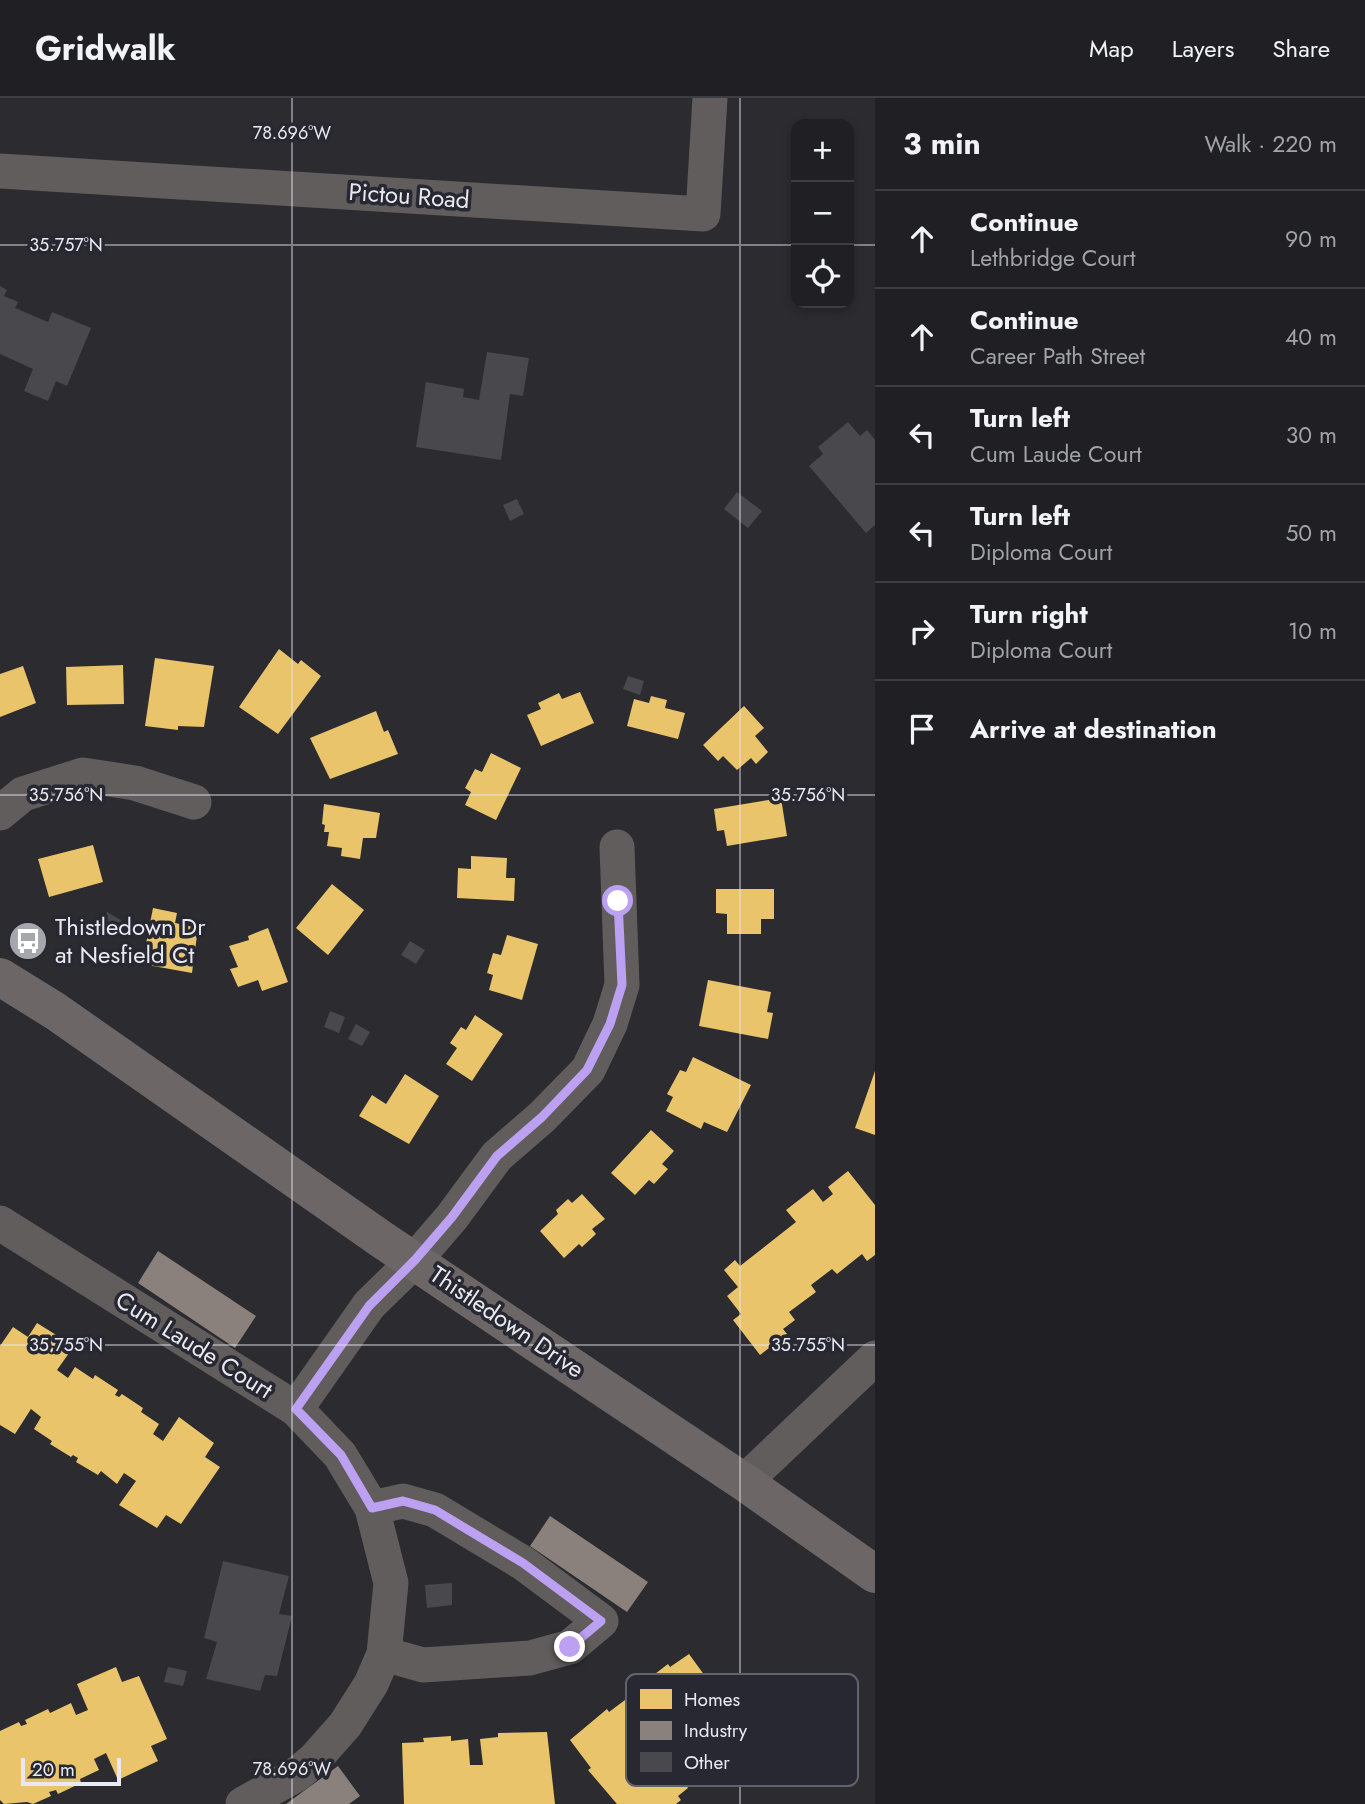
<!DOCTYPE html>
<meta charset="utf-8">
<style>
:root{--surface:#202024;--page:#2d2d31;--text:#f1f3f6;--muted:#a2a3a6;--line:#3d3e41}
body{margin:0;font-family:Jost,sans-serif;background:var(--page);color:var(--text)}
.controls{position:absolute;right:21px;top:21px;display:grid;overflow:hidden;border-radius:14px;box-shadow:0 4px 10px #0003}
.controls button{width:63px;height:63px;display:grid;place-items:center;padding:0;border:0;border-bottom:2px solid var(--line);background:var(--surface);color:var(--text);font:35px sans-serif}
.scale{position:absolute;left:21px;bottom:18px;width:100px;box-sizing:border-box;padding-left:7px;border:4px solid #e9e9f1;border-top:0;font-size:19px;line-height:24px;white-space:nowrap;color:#e9e9f1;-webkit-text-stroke:5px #282833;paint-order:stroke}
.stop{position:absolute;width:21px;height:21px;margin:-16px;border:5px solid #bca0f2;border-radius:50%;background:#fff}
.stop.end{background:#bca0f2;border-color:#fff;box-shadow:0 2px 7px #0008}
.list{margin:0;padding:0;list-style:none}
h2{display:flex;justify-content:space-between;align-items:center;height:91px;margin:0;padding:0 28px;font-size:30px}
h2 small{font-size:23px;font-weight:400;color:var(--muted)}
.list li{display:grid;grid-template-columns:46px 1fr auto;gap:21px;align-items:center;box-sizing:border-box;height:98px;padding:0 28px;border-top:2px solid var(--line)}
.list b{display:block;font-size:26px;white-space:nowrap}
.list p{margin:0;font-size:23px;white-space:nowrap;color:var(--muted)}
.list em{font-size:23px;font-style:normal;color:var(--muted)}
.icon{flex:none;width:38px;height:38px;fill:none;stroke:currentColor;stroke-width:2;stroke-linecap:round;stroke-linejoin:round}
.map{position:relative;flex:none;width:875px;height:1706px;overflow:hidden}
header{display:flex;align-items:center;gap:42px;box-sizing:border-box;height:98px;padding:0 35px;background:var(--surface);border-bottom:2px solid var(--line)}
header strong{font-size:33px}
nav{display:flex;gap:38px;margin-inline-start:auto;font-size:24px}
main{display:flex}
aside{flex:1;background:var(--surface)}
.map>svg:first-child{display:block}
.homes{fill:#e9c46a}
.industry{fill:#8a817c}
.building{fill:#48484d}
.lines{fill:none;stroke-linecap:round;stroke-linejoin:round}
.minor{stroke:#625d5d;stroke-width:35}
.major{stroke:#6c6667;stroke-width:38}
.route{stroke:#bca0f2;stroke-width:9}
.ticks{fill:none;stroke:#e9e9f1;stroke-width:2;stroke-opacity:0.45}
.labels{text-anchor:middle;stroke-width:7;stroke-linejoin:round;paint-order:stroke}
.street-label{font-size:24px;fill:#e9e9f1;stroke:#282833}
.poi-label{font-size:24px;fill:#e9e9f1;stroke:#282833;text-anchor:start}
.key{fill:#282833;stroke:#62626c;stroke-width:2}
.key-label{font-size:19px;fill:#e9e9f1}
.ticks-label{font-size:18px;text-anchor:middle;fill:#e9e9f1;stroke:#282833;stroke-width:7;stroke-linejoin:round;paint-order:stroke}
</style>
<header>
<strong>Gridwalk</strong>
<nav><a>Map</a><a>Layers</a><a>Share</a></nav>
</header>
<main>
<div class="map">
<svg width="875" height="1706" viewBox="0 0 875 1706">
<rect width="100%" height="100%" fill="#2b2b30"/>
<g class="homes">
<path d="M 279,551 L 298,566 L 301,562 L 321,578 L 278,636 L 239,609 Z"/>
<path d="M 155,560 L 214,568 L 204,629 L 178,628 L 178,632 L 145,628 Z"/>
<path d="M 123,567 L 124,606 L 67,607 L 66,569 Z"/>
<path d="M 23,568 L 36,605 L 0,619 L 0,576 Z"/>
<path d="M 580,594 L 594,625 L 541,648 L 527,617 L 541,611 L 538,605 L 559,595 L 562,601 Z"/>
<path d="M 651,598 L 667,602 L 665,610 L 685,615 L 678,641 L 627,628 L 634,601 L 649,605 Z"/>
<path d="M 744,608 L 764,630 L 755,638 L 768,654 L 756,666 L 751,660 L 737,672 L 723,658 L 718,663 L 703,647 Z"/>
<path d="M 376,613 L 384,634 L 388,632 L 398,656 L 330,681 L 310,640 Z"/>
<path d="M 491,655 L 521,670 L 496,722 L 465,707 L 471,694 L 465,690 L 475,671 L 482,674 Z"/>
<path d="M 781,700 L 787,738 L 727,748 L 724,732 L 717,733 L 714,711 Z"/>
<path d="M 324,706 L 380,715 L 376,740 L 363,740 L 360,761 L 341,758 L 342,750 L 327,748 L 329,734 L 324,734 L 325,727 L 322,726 Z"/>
<path d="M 93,747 L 103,784 L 49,799 L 38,761 Z"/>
<path d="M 471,758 L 507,760 L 506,780 L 515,780 L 514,803 L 457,800 L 458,770 L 471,771 Z"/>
<path d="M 332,786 L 364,812 L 328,857 L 296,830 Z"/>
<path d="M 716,791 L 774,791 L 774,821 L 761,821 L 761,836 L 727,836 L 727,816 L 716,815 Z"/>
<path d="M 153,810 L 177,815 L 175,825 L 198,830 L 192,875 L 142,866 Z"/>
<path d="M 268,830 L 288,884 L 262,893 L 258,882 L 238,889 L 230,871 L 238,869 L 229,848 L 249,842 L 248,838 Z"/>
<path d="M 507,837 L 538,846 L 522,902 L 489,892 L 493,877 L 487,875 L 493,855 L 501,857 Z"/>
<path d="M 708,882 L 771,894 L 767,914 L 773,915 L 768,941 L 699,928 Z"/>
<path d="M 475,917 L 503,936 L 472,983 L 446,966 L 457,950 L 450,945 L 461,929 L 466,932 Z"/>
<path d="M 693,959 L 751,987 L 727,1034 L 704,1024 L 701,1031 L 666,1013 L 673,999 L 667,996 L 680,972 L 686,974 Z"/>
<path d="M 875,973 L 875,1037 L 855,1030 Z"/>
<path d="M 405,976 L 439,998 L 409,1046 L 359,1018 L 372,997 L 386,1006 Z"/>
<path d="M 651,1032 L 674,1053 L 662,1066 L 668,1071 L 654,1086 L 649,1082 L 635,1097 L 611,1075 Z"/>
<path d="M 848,1073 L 875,1107 L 875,1157 L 867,1163 L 862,1156 L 837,1176 L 832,1171 L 811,1187 L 816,1194 L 789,1214 L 795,1222 L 783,1231 L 787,1236 L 760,1257 L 733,1222 L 741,1216 L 727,1198 L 738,1189 L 724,1172 L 735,1162 L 740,1168 L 796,1124 L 786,1112 L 813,1091 L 823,1104 L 833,1096 L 828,1089 Z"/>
<path d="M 582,1096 L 605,1121 L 592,1131 L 596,1136 L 582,1149 L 579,1146 L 564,1160 L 540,1133 L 558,1116 L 556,1112 L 568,1101 L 572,1105 Z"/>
<path d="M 37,1225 L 74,1248 L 57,1272 L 68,1280 L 75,1269 L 93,1281 L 95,1277 L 118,1292 L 115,1297 L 119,1299 L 122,1296 L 143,1310 L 141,1314 L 159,1326 L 153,1336 L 163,1343 L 179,1319 L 214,1345 L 205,1359 L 220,1369 L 181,1426 L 166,1417 L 157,1430 L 119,1407 L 136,1383 L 124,1375 L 117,1386 L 101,1373 L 98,1377 L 76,1364 L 78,1360 L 73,1357 L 71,1359 L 50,1346 L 52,1343 L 34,1331 L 41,1319 L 31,1311 L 15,1336 L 0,1327 L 0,1248 L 13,1229 L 28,1239 Z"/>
<path d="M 689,1556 L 753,1644 L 716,1676 L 714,1672 L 699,1683 L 683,1661 L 672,1668 L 688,1690 L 678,1698 L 681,1702 L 676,1706 L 617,1706 L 588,1672 L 591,1670 L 570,1642 L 607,1611 L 609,1614 L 625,1602 L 641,1624 L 650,1617 L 635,1597 L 650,1585 L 647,1582 L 668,1566 L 670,1569 Z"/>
<path d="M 116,1569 L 122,1584 L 139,1578 L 167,1641 L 151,1648 L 158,1663 L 118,1682 L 106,1655 L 94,1661 L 99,1672 L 80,1681 L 81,1685 L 58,1696 L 56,1692 L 49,1694 L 51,1698 L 33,1706 L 27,1704 L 4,1706 L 0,1702 L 0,1633 L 19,1624 L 21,1628 L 27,1626 L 25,1622 L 48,1611 L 50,1615 L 71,1605 L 76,1617 L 88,1612 L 77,1586 Z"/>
<path d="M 547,1634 L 555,1706 L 404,1706 L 402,1645 L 424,1644 L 423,1640 L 451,1638 L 451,1643 L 468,1641 L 470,1667 L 483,1667 L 480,1641 L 498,1639 L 498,1635 Z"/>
</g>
<g class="industry">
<path d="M 158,1153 L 256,1218 L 235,1250 L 138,1185 Z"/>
<path d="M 550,1418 L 648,1484 L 627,1514 L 530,1448 Z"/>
<path d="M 338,1668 L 360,1698 L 349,1706 L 286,1706 Z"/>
</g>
<g class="building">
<path d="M 0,188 L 7,192 L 4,198 L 18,204 L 15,210 L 48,224 L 52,214 L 91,230 L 67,288 L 56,283 L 48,303 L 24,293 L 33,271 L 0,256 Z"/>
<path d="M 487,254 L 529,260 L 523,298 L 510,296 L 501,362 L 416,349 L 426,284 L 464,291 L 463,299 L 479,302 Z"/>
<path d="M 848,324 L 860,338 L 867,332 L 875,342 L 875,427 L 866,435 L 809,368 L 823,356 L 818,349 Z"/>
<path d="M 737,394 L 762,413 L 748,430 L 724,411 Z"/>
<path d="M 517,401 L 524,416 L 510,423 L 503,407 Z"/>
<path d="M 628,578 L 644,583 L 640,597 L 623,591 Z"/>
<path d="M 107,814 L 124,824 L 118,837 L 101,827 Z"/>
<path d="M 410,843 L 425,852 L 416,866 L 401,857 Z"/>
<path d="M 330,913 L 345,919 L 339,935 L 324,929 Z"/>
<path d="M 356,926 L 370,934 L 362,948 L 348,941 Z"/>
<path d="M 223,1463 L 289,1478 L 279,1516 L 292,1518 L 277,1578 L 265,1577 L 260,1593 L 206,1581 L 217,1544 L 204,1540 Z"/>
<path d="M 452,1485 L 452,1507 L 427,1510 L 425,1487 Z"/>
<path d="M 168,1569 L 187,1573 L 183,1588 L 164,1584 Z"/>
</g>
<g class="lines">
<g class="minor">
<path d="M 0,73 L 703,116 L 710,0"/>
<path d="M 0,715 L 23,696 L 83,677 L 135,685 L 194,704"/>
<path d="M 0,1125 L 296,1311 L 340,1357 L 372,1410 L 391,1485 L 384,1556 L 371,1586 L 345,1627 L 314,1662 L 296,1677 L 243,1706"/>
<path d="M 296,1311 L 369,1207 L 415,1162 L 452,1119 L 497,1058 L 542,1019 L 588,972 L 610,926 L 622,887 L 617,749"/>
<path d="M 744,1384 L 875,1260"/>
<path d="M 372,1410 L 403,1403 L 435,1412 L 523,1465 L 601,1523 L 570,1549 L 530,1560 L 423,1567 L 384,1556"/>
</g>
<path class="major" d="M 0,879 L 55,913 L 381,1141 L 744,1384 L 875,1476"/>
</g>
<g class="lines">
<path class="route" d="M 570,1549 L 601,1523 L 523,1465 L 435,1412 L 403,1403 L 372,1410 L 341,1357 L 296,1311 L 369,1208 L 415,1162 L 452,1119 L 497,1058 L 542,1019 L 587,972 L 610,926 L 622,887 L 618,803"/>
</g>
<path class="ticks" d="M 292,0 L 292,1706M 740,0 L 740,1706M 0,147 L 796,147M 849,147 L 875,147M 0,697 L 875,697M 0,1247 L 875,1247"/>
<defs>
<g id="bus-disc" transform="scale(2.0125)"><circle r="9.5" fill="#a6a6ad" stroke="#282833"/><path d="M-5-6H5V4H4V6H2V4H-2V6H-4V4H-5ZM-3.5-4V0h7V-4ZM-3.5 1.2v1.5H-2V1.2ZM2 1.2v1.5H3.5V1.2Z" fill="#fff"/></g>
</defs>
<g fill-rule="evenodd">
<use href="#bus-disc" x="28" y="843"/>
</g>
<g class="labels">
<g class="street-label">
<text transform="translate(409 98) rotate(4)" y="8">Pictou Road</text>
<text transform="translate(507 1224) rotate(34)" y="8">Thistledown Drive</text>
<text transform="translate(194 1247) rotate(32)" y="8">Cum Laude Court</text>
</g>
<g class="poi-label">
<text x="55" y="837">Thistledown Dr<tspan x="55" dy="28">at Nesfield Ct</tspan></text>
</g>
</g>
<rect x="626" y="1576" width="232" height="112" rx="10" class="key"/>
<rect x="640" y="1591" width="32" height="20" fill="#e9c46a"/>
<rect x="640" y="1623" width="32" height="19" fill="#8a817c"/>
<rect x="640" y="1654" width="32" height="20" fill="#48484d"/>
<g class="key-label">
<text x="684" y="1608">Homes</text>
<text x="684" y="1639">Industry</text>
<text x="684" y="1671">Other</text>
</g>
<g class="ticks-label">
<text x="292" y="41">78.696°W</text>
<text x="66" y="153">35.757°N</text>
<text x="66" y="703">35.756°N</text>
<text x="808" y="703">35.756°N</text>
<text x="66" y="1253">35.755°N</text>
<text x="808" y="1253">35.755°N</text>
<text x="292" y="1677">78.696°W</text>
</g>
</svg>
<div class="controls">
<button>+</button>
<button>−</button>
<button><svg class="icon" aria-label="locate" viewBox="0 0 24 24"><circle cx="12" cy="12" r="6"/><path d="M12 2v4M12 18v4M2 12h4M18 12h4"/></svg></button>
</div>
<div class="scale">20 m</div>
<div class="stop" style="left:618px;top:803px"></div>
<div class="stop end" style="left:570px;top:1549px"></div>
</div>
<aside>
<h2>3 min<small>Walk · 220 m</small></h2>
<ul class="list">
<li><svg class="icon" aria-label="ahead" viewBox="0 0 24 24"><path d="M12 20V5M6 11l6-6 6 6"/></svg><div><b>Continue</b><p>Lethbridge Court</p></div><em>90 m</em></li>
<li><svg class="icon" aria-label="ahead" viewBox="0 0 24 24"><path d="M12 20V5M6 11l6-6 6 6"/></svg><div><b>Continue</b><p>Career Path Street</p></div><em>40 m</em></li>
<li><svg class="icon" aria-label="left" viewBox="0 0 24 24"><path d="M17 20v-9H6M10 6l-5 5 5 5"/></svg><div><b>Turn left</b><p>Cum Laude Court</p></div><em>30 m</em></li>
<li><svg class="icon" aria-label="left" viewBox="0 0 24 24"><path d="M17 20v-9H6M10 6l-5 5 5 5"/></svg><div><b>Turn left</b><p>Diploma Court</p></div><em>50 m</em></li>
<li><svg class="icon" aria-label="right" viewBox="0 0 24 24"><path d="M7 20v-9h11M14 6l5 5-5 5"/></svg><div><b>Turn right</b><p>Diploma Court</p></div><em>10 m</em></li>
<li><svg class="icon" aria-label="arrive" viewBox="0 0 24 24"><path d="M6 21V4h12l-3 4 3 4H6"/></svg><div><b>Arrive at destination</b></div></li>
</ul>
</aside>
</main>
